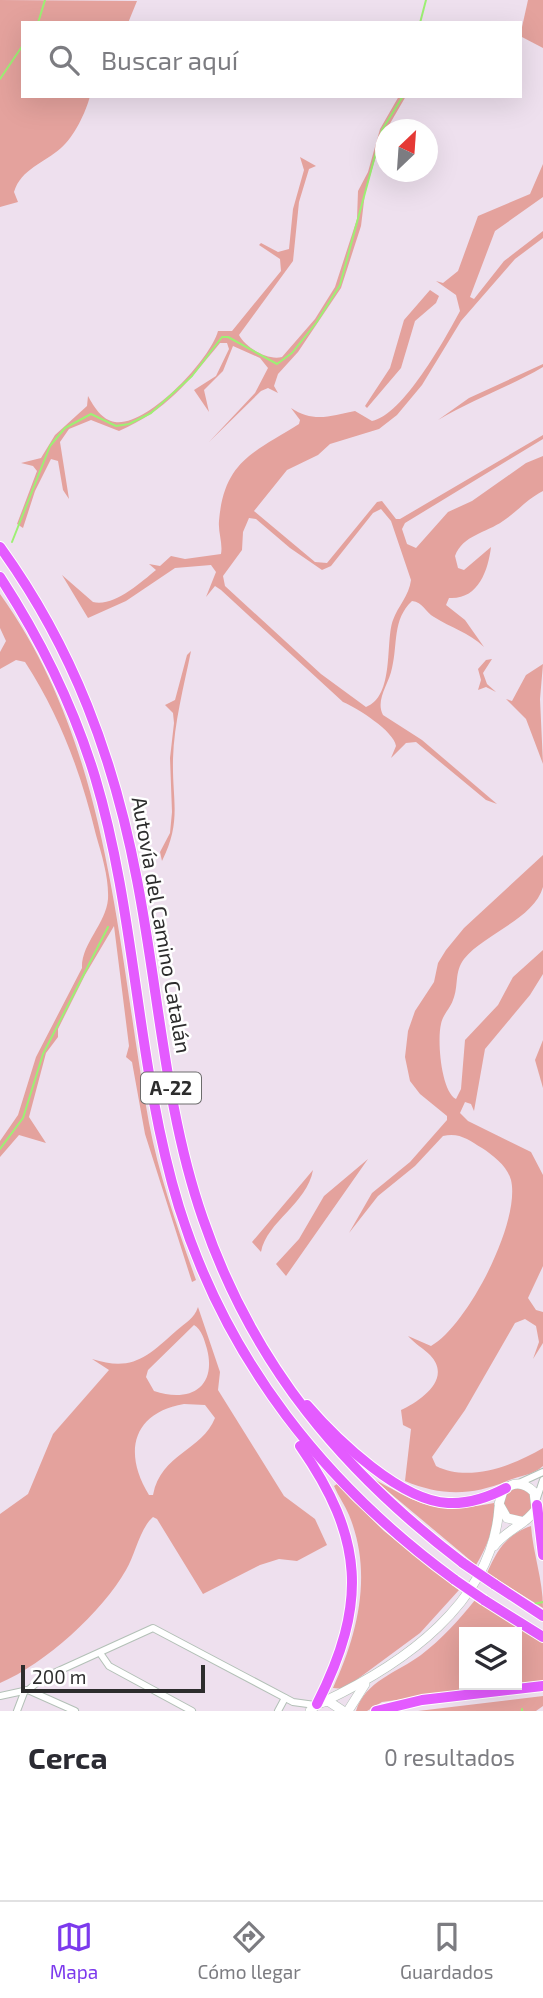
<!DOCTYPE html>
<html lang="es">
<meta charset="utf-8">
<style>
:root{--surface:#fff;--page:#f2f2f3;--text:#2b2b33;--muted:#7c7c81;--line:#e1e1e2;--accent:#7c3aed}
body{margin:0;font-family:"Exo 2",sans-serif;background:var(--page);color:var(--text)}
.controls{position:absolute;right:21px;bottom:21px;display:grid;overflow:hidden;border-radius:0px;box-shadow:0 7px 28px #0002}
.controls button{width:63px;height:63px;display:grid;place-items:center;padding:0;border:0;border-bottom:2px solid var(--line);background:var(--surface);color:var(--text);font:35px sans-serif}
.compass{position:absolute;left:375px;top:119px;width:63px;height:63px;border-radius:50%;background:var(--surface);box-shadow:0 7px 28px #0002;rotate:25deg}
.scale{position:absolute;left:21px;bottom:18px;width:184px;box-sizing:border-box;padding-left:7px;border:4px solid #2d2d2d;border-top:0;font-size:19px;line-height:24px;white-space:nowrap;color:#2d2d2d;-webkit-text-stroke:5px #fff;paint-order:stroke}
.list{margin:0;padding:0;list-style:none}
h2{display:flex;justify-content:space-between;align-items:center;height:91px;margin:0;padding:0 28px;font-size:30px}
h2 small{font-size:23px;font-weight:400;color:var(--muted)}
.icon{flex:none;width:38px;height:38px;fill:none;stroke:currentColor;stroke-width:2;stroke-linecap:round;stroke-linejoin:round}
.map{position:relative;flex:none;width:543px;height:1711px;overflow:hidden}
.search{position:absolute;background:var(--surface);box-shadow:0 7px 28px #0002;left:21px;right:21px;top:21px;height:77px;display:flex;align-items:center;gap:18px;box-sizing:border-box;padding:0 24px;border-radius:0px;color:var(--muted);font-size:26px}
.sheet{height:189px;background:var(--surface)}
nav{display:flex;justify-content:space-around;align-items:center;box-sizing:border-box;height:98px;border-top:2px solid var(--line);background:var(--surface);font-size:19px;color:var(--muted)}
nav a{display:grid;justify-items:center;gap:4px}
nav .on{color:var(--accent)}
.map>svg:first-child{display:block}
.green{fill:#e4a29d;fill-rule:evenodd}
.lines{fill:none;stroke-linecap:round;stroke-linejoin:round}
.stream{stroke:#9df074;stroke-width:2}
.minor-casing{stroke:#b3c0b7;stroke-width:8}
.secondary-casing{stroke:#b3c0b7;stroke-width:10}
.motorway-casing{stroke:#fff;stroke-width:12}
.minor{stroke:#fff;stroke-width:6}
.secondary{stroke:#fff;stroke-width:9}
.motorway{stroke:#e45bff;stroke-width:10}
.motorway-bridge-casing{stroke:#fff;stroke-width:12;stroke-linecap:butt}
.motorway-bridge{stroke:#e45bff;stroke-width:10}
.labels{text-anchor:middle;stroke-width:5;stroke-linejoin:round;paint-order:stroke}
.shield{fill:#fff;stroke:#6c6c6c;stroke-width:2}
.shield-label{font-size:19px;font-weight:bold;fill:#2d2d2d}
.street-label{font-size:21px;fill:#2d2d2d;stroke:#fff}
</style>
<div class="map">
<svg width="543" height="1711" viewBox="0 0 543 1711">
<rect width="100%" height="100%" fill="#eee0ee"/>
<g class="green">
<path d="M 0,0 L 137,1 L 128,23 L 23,23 L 23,96 L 90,96 C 86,112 74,137 61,148 C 44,163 21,169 14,192 L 18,202 L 0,207 Z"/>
<path d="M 528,0 L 543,0 L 543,48 L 520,36 Z"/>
<path d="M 399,96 L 406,96 L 381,139 L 365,193 L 361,226 L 341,288 L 298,352 L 278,374 L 274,386 L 278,393 L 268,388 L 261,391 L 209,442 L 255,393 L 268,368 L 260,358 L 233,346 L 223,371 L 204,390 L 209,412 L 194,390 L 216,376 L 229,349 L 227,343 L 220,343 C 188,382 167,410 119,431 L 91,420 L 69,429 L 60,442 L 69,499 L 63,490 L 58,461 L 51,459 L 35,491 L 23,528 L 17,524 L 37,471 L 33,466 L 21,463 L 41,458 L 55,435 L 87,406 L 88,396 C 94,407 102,420 115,422 C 147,427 210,360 218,331 L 232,331 L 281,271 L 280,259 L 259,245 L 261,243 L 278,252 L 289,249 L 293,209 L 304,170 L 300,157 L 316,166 L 309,169 L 299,202 L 293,261 L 239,335 C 246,348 268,361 282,357 L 315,319 L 335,287 L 357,219 L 358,191 L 368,172 L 380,129 Z"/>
<path d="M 543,164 L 543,197 L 495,231 L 470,297 L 474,299 L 504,261 L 543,231 L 543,238 L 515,259 L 461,321 L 422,385 L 397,415 L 379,429 L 330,444 L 318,455 L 287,470 L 254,511 L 315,562 L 327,563 L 377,502 L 382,501 L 396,519 L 400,519 L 543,435 L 543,439 L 405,523 L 402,529 L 407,544 L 416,548 L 448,512 L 472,501 L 526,463 L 543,456 L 543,491 C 527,499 517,512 503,521 C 486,533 463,535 455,556 L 458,568 L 464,570 L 491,547 C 488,571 478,600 449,598 L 446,605 L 465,620 L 484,647 C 468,632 451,628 434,617 C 425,612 423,602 412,601 C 392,620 398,644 392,668 C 389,684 375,700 383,715 L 422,740 L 497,804 L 486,800 L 416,742 L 406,743 L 391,758 L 396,746 C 394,731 357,708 343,702 L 221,590 L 215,586 L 206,597 L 216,572 L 211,565 L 175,568 L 126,601 L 88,618 L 62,575 L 93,602 C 114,607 140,583 156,570 L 149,564 L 160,566 L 171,556 L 185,559 L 221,554 C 223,543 218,533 219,521 C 224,460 255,452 299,424 L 300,420 L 291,408 C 313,423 331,416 355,411 L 372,421 C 403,415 445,339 460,311 L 456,295 L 436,281 L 443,283 L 458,271 L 478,216 L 530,194 ZM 381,509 L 391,521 L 411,580 C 409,596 398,606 393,620 C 385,641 395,696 366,707 L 321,674 L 225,586 L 223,576 L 242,550 L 243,532 L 249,518 L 256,519 L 290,548 L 322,570 L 331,566 L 373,513 Z"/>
<path d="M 430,290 L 439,296 L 436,303 L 415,321 L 401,368 L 367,408 L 365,406 L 390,368 L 404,320 Z"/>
<path d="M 543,364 L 543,367 C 509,387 472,400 438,420 L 469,398 Z"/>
<path d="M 0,594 C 111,749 116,942 149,1123 C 159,1176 178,1229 196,1280 L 192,1282 L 145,1134 L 132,1062 L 126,1057 L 129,1046 L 114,926 L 85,975 L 58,1029 L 58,1037 L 46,1053 L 29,1117 L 46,1143 L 19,1135 L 0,1157 L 0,1141 L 18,1115 L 36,1057 L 82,968 C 81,944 106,924 108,899 C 109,878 102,856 96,835 C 81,773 60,716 25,662 L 16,660 L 0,669 L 0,652 L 6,641 L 0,628 Z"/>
<path d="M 191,651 C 184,686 174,723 173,759 C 172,801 182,821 162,861 L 160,852 L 170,833 L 172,812 L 170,758 L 174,723 L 173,713 L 165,705 L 175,700 L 187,655 Z"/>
<path d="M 492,659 L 483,673 L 487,684 L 496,692 L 486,687 L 478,690 L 481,680 L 478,669 L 486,660 Z"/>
<path d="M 543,664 L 540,699 L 543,764 L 526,719 L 506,699 L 512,701 L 526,675 Z"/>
<path d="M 543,855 C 543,864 543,878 543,887 C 534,919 484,934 464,959 C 454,972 459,986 453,1000 C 450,1009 443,1014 441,1024 C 437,1040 441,1091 456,1099 L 461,1089 L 465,1040 L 498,1005 L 513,977 L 543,950 L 543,974 L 530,995 L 485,1049 L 474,1111 L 471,1104 L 465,1102 L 460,1113 L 468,1121 L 531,1152 L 543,1175 L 543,1266 L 528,1298 L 536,1310 L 543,1312 L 543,1343 L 533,1359 L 539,1342 L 536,1326 L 525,1319 L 515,1323 L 465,1410 L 432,1457 L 436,1466 C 469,1483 514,1465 543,1448 L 543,1466 C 532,1476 521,1475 507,1481 C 471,1496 441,1496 405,1481 L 411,1429 L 403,1425 L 401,1410 C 420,1401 453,1379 430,1355 C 423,1348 415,1344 408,1336 L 431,1346 C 467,1326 521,1222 511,1180 C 507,1166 494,1156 482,1148 C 469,1140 459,1132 443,1136 L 415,1166 L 378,1196 L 349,1233 L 372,1193 L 410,1162 L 447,1120 L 447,1116 L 420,1094 L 410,1081 L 405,1057 L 408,1031 L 415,1011 L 434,982 L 438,963 L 446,950 L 464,928 Z"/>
<path d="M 543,1040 L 543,1088 L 535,1060 Z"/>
<path d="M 368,1159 L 286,1276 L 276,1264 L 299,1239 L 324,1196 Z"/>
<path d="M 313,1170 C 307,1204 267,1221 261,1252 L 252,1242 Z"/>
<path d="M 198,1307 L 220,1372 L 218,1390 L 284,1496 L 315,1519 L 327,1545 L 297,1561 L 279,1559 L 260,1565 L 203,1594 L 157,1519 L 153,1517 C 140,1528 135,1555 126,1570 C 102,1612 45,1664 0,1683 L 0,1514 L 28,1494 L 53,1434 L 109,1370 L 92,1359 C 132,1372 147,1357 176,1331 C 185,1323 194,1319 198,1307 ZM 194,1325 C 202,1330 204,1339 207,1349 C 217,1388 189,1403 154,1391 L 146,1377 L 148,1370 ZM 184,1404 L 205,1405 L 215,1418 C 202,1451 161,1453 153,1495 L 149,1495 C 123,1453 132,1413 184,1404 Z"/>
<path d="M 372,1478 C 425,1507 432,1514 494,1503 C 495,1526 488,1545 476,1565 Z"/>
<path d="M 337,1484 L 384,1531 L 459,1590 L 420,1633 L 344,1689 L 333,1688 C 358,1634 373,1573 349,1515 C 345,1505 338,1496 334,1486 Z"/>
<circle cx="518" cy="1502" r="15"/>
<path d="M 531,1526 C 533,1554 543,1579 543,1608 L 487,1573 C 497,1550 506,1535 531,1526 Z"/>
<path d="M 475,1600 L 543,1642 L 543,1681 L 517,1683 L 517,1632 L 464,1632 L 464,1685 L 504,1685 L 382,1702 L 367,1711 L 356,1711 C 365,1681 398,1672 421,1655 C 442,1639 459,1620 475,1600 Z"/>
<path d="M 543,1696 L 543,1706 L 536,1711 L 418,1711 Z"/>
</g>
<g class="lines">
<g class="stream">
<path d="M 38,23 L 45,0"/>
<path d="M 420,23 L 426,0"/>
<path d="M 0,79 L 23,45"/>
<path d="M 12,542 L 50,446 L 65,428 L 91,414 L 116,426 L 129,424 L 151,413 L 192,376 L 222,337 L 228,337 L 277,364 L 292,353 L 316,323 L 340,285 L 382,130 L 403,96"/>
<path d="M 0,1149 L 23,1118 L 43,1054 L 108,927"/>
<path d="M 534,1604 L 543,1602"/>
<path d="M 522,1709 L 522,1711"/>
</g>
<g class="minor-casing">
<g id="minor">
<path d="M 519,1483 L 543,1472"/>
<path d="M 537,1498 L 543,1480"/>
<path d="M 100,1653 L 109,1666 L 192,1711"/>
<path d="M 28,1690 L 43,1678 L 153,1628 L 293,1702 L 315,1705"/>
<path d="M 0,1696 L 28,1690 L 75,1711"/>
<path d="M 17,1711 L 25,1690"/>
<path d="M 278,1711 L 285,1698"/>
</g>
</g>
<g class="secondary-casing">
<g id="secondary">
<path d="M 494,1546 C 506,1530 527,1524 536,1509 L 534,1492 C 524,1482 513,1481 503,1491 L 499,1504 L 507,1518 L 520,1521"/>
<path d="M 323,1702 C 402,1665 493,1603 499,1507"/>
<path d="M 310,1711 L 317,1704 L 328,1701 L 343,1711"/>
<path d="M 348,1711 L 365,1684"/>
</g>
</g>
<g class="motorway-casing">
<g id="motorway">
<path d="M 0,547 C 73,648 114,758 137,880 C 159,993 165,1110 203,1219 C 253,1365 342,1471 463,1563"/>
<path d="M 0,577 C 41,640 73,705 95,777 C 137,917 136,1067 179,1207 C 227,1361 325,1485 455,1580"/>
<path d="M 307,1405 C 337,1440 401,1501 448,1503 C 468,1504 489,1497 506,1488"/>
<path d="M 300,1446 C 364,1538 368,1603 317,1704"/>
<path d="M 537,1505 L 543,1555"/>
<path d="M 494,1584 L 543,1616"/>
<path d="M 484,1600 L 543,1637"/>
<path d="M 376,1711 L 422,1700 L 543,1686"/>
</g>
</g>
<use href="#minor" class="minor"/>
<use href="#secondary" class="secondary"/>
<use href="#motorway" class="motorway"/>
<g class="motorway-bridge-casing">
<g id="motorway-bridge">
<path d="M 463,1563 L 494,1584"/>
<path d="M 455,1580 L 484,1600"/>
</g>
</g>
<use href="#motorway-bridge" class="motorway-bridge"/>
</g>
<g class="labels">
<rect class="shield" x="141" y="1072.5" width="60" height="31" rx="5"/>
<g class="shield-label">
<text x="171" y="1095">A-22</text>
</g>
<g class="street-label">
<text transform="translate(161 925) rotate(80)" y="7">Autovía del Camino Catalán</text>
</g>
</g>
</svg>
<div class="controls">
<button><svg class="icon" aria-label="layers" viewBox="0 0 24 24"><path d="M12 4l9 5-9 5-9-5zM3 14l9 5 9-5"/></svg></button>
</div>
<svg class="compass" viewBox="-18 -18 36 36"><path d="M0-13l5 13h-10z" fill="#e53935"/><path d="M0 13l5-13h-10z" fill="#7c7c81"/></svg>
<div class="scale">200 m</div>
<div class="search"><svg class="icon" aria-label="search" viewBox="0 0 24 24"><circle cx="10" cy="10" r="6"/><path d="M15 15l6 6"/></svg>Buscar aquí</div>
</div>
<section class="sheet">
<h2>Cerca<small>0 resultados</small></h2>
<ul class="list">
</ul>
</section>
<nav>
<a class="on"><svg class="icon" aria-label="map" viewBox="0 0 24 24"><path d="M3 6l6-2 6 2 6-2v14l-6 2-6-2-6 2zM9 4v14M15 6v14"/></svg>Mapa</a>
<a><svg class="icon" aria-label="directions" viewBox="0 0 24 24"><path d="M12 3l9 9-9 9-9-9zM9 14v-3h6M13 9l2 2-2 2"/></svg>Cómo llegar</a>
<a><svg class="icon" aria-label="saved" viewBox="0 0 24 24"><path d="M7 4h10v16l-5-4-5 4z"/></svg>Guardados</a>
</nav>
